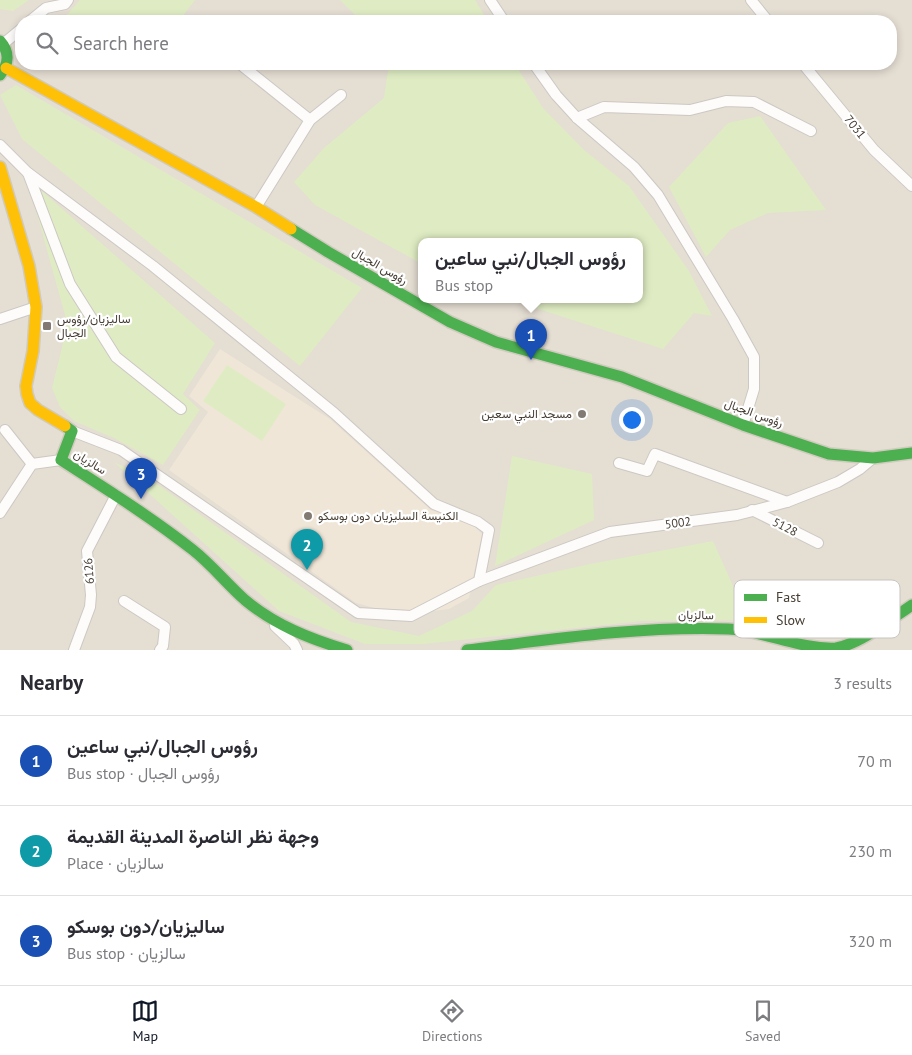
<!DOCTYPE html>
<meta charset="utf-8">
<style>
:root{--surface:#fff;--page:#f7f7f7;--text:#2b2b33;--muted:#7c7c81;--line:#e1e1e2;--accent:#111827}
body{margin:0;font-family:"PT Sans",Vazirmatn,sans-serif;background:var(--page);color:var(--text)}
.you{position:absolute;left:631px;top:419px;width:18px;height:18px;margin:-12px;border:4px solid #fff;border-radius:50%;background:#1a73e8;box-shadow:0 0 0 8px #1a73e833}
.badge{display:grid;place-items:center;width:32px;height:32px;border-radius:50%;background:var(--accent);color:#fff;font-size:16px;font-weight:700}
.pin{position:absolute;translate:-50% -41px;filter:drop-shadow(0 1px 2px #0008)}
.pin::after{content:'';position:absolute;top:26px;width:18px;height:15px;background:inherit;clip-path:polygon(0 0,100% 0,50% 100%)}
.popup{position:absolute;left:418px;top:238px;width:225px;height:65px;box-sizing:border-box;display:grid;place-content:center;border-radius:10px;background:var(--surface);filter:drop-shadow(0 1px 4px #0005);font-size:16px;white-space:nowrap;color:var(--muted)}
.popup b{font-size:19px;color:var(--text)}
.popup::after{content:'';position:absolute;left:50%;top:100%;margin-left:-10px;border:10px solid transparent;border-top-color:var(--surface)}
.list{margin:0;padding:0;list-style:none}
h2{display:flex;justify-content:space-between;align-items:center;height:65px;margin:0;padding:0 20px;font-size:21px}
h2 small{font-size:16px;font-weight:400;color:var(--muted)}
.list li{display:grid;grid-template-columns:32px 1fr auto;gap:15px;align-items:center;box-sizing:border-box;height:90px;padding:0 20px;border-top:1px solid var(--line)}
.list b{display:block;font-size:19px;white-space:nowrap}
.list p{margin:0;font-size:16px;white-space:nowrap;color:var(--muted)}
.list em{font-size:16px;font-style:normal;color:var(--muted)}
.icon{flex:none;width:28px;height:28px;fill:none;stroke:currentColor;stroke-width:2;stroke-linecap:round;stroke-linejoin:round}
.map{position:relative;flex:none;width:912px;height:650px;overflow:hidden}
.search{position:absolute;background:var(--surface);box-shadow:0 2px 8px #0003;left:15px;right:15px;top:15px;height:55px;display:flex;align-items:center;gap:12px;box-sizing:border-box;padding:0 18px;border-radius:20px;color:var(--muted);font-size:19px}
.sheet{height:335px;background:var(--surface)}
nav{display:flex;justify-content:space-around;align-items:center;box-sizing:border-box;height:70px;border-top:1px solid var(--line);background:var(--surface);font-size:14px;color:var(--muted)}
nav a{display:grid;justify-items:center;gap:2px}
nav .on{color:var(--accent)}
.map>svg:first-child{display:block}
.residential{fill:#e5ded3;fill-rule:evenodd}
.education{fill:#efe6d7}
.green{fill:#dfecc3}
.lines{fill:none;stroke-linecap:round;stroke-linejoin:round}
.street-casing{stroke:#ccc8c3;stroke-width:12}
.fast-casing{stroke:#d1cabe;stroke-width:14}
.slow-casing{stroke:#d1cabe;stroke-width:14}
.street{stroke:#fdfcfb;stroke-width:10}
.fast{stroke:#4caf50;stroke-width:11}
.slow{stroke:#ffc107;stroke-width:11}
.poi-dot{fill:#827a72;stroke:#fff;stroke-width:2}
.labels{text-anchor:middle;stroke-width:4.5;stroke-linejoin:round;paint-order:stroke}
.street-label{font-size:12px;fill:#463d33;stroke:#fff}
.poi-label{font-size:12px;fill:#463d33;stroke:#fff;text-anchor:start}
.key{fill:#fff;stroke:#c8c5c2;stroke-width:1}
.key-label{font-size:14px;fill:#463d33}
</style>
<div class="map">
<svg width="912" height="650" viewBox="0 0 912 650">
<rect width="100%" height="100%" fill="#f0ece6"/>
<path class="residential" d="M 0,0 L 912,0 L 912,650 L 0,650 ZM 21,21 L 891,21 L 891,64 L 21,64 ZM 422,241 L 640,241 L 640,299 L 422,299 Z"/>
<path class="education" d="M 220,349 L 330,419 L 431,510 L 474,526 L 482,534 L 469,598 L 449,609 L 425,612 L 389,612 L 356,603 L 169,470 L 208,412 L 189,396 Z"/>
<g class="green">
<path d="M 0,0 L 29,0 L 13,11 L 0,9 Z"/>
<path d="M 80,0 L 195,0 L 179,21 L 71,21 L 65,17 Z"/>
<path d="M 340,0 L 475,0 L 488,21 L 361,21 Z"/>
<path d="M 389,64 L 515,64 L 543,108 L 584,150 L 629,186 L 689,271 L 712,316 L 694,313 L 663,349 L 507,299 L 640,299 L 640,241 L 422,241 L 422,264 L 315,205 L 294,182 L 324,148 L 384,98 Z"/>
<path d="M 16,85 L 362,288 L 300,366 L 22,139 L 0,95 Z"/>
<path d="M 760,116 L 826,210 L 768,213 L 730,230 L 706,257 L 669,187 L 728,123 Z"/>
<path d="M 27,178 L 215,343 L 183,394 L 200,410 L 163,465 L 114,438 L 74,421 L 60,407 L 52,388 L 64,339 L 65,315 Z"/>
<path d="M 227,365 L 286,404 L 262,441 L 203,401 Z"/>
<path d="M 512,456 L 592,474 L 594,520 L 495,566 Z"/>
<path d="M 114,462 L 154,482 L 351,622 L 419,636 L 472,611 L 496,585 L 590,564 L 713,541 L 737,595 L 785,617 L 779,633 L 745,620 L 642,621 L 423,644 L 365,644 L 279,611 Z"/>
</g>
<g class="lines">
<g class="street-casing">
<g id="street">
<path d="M 490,0 L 504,21"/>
<path d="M 751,0 L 768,21"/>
<path d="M 30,21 L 46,8 L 65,4 L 68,0"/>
<path d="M 3,44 L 21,29"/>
<path d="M 240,64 L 310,120"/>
<path d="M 534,64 L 556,95 L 577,118 L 634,167 L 658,195 L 733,319 L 754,357 L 754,389 L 743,425"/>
<path d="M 803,64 L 874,150 L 912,186"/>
<path d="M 577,118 L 604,107 L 690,110 L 726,101 L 754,102 L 811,131"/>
<path d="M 0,145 L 27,172 L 153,266 L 334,413 L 434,504 L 478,522 L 489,530 L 479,581 L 411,616 L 358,613 L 121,450 L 72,431"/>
<path d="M 28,173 L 70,284 L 116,357 L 181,409"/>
<path d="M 256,207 L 310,120 L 341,95"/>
<path d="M 0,319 L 36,307"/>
<path d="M 5,430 L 32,464"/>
<path d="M 619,463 L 647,471 L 655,454 L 787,502"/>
<path d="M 752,510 L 818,543"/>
<path d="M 0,513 L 32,464 L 61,460"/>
<path d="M 479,581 L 610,532 L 737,515 L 787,502 L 838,482 L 860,469 L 873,458"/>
<path d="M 124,601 L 165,627 L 163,646 L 160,650"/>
<path d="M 275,626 L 294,644 L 297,650"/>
<path d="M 74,650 L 90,607 L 91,595 L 87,551 L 116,495"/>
</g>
</g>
<g class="fast-casing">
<g id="fast">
<path d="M 0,41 C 10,52 9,64 0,75"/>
<path d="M 291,229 L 328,252 L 450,322 L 496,342 L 622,377 L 743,425 L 829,454 L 873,458 L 912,453"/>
<path d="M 65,426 L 72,431 L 61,460 C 106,489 151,517 193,550 C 212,565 227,584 245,600 C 275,625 310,639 347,650"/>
<path d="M 467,650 C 554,639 640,626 728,629 C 763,630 801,650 836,648 C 861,644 891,619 912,605"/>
</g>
</g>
<g class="slow-casing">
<g id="slow">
<path d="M 6,68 L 256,207 L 291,229"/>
<path d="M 0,167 L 29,266 L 36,307 L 33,351 L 26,386 L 27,394 L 30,403 L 38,410 L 65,426"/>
</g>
</g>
<use href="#street" class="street"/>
<use href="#fast" class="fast"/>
<use href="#slow" class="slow"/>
</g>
<g class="poi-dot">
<rect x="42" y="321" width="10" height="10" rx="2.5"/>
<circle cx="582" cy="414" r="5"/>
<circle cx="308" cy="516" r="5"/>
</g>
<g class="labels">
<g class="street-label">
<text transform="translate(855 127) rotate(51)" y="4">7031</text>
<text transform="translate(380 266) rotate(30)" y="4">رؤوس الجبال</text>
<text transform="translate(754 413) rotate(20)" y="4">رؤوس الجبال</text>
<text transform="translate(90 462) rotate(32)" y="4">سالزيان</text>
<text transform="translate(678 523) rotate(-8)" y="4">5002</text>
<text transform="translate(785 527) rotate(27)" y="4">5128</text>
<text transform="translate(89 571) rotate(-95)" y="4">6126</text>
<text transform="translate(696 615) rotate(1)" y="4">سالزيان</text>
</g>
<g class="poi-label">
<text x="57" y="323">ساليزيان/رؤوس<tspan x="57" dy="14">الجبال</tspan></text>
<text x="572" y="418" text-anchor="end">مسجد النبي سعين</text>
<text x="318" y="520">الكنيسة السليزيان دون بوسكو</text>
</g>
</g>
<rect x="734" y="580" width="166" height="58" rx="8" class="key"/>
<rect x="744" y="594" width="23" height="7" fill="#4caf50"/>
<rect x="744" y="617" width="23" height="6" fill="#ffc107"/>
<g class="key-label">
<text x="776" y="602">Fast</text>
<text x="776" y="625">Slow</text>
</g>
</svg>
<div class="you"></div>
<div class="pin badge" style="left:531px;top:360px;background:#1a4fb4">1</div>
<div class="popup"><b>رؤوس الجبال/نبي ساعين</b>Bus stop</div>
<div class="pin badge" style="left:307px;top:570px;background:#0f9aa8">2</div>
<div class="pin badge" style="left:141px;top:499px;background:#1a4fb4">3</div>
<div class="search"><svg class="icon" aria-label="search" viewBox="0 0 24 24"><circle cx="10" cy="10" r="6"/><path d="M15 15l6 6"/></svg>Search here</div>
</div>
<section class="sheet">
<h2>Nearby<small>3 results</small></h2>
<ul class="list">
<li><span class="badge" style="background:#1a4fb4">1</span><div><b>رؤوس الجبال/نبي ساعين</b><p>Bus stop · رؤوس الجبال</p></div><em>70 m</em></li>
<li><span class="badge" style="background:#0f9aa8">2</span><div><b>وجهة نظر الناصرة المدينة القديمة</b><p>Place · سالزيان</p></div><em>230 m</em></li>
<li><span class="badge" style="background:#1a4fb4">3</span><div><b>ساليزيان/دون بوسكو</b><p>Bus stop · سالزيان</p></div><em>320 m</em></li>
</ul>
</section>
<nav>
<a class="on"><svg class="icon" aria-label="map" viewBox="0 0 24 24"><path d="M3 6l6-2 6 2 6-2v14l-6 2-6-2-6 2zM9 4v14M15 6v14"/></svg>Map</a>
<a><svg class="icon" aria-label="directions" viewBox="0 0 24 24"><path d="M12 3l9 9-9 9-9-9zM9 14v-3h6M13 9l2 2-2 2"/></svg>Directions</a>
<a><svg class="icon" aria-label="saved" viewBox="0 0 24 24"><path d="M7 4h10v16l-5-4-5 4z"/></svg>Saved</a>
</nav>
